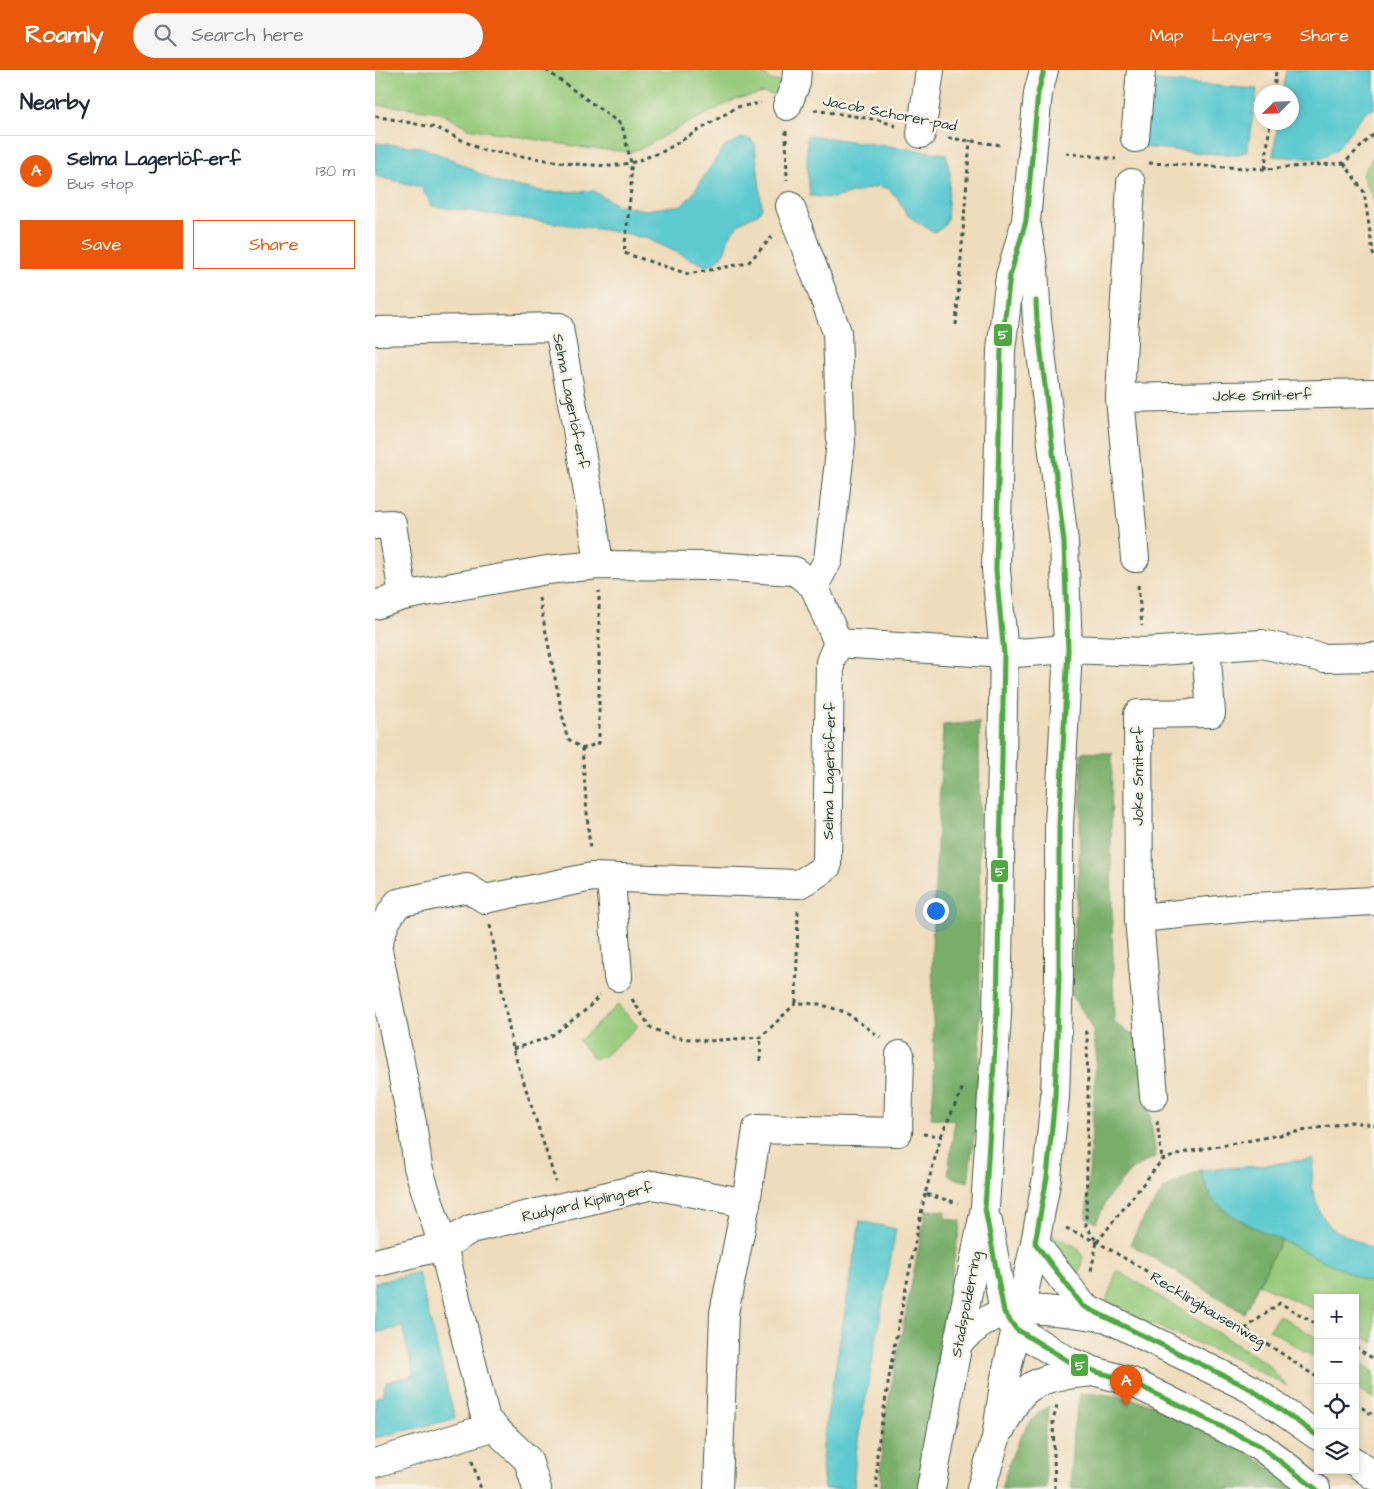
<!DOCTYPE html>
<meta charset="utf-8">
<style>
:root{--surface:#fff;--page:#f6f6f7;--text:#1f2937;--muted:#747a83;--line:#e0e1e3;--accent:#ea580c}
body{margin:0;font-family:"Architects Daughter",sans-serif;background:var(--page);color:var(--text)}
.controls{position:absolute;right:15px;bottom:15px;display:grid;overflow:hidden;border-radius:0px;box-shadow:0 2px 8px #0003}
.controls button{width:45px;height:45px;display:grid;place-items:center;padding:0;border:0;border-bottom:1px solid var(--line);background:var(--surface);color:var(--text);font:25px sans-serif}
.compass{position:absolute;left:879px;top:15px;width:45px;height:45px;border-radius:50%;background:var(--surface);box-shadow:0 2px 8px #0003;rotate:246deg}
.you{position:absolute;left:560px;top:840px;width:18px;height:18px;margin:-12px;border:4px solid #fff;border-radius:50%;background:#1a73e8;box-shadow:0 0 0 8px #1a73e833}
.badge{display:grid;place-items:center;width:32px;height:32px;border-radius:50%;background:var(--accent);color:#fff;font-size:16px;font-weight:700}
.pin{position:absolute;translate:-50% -41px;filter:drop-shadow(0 1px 2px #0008)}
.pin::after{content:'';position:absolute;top:26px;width:18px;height:15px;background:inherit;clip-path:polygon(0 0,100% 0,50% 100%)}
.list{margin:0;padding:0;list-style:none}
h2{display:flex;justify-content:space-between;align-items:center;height:65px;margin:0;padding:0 20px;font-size:21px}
h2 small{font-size:16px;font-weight:400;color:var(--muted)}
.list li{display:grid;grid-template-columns:32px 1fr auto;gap:15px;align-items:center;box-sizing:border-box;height:70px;padding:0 20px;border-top:1px solid var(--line)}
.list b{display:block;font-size:19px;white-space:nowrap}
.list p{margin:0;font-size:16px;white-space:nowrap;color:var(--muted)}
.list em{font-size:16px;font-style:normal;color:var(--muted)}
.actions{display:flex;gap:10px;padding:15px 20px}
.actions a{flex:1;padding:11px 0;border:1px solid var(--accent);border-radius:0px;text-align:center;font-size:18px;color:var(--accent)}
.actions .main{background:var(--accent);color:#fff}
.icon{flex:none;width:28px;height:28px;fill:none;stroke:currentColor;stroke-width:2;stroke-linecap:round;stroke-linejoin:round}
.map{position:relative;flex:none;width:999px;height:1419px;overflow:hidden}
header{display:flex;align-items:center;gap:30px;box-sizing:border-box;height:70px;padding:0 25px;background:var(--accent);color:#fff}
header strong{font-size:24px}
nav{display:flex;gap:28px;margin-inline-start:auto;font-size:18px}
.search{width:350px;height:45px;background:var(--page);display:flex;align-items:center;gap:12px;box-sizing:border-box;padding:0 18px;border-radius:28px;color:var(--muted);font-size:19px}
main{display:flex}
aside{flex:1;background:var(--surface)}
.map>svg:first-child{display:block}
.green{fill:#97ca7b;stroke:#5b8458}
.forest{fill:#79ae6b;stroke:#4c7650}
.water{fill:#5dcad0;stroke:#3e8482}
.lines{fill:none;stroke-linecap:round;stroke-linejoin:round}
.minor-casing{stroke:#3e5548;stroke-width:30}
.path{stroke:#3e5548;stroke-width:3;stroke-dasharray:4 4;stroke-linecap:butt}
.minor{stroke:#fff;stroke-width:28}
.bus-1-casing{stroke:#f7f3e8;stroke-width:9}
.bus-1{stroke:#4ea945;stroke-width:5}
.labels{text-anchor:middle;stroke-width:5;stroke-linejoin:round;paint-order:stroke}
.street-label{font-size:15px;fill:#1f3d34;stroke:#f7f3e8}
.line-badge{stroke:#f7f3e8;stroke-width:2}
.badge-label{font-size:14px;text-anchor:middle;font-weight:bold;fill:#fff}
</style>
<header>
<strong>Roamly</strong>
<div class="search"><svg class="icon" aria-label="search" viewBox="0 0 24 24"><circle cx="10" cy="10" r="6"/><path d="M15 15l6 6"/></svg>Search here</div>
<nav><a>Map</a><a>Layers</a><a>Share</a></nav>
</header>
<main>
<aside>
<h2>Nearby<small></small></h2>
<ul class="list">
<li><span class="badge">A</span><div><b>Selma Lagerlöf-erf</b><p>Bus stop</p></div><em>130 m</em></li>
</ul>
<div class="actions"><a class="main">Save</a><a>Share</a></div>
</aside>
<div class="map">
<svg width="999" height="1419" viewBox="0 0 999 1419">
<rect width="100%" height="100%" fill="#f7f3e8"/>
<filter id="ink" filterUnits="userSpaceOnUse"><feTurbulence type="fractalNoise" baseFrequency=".02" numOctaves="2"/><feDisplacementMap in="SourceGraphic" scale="10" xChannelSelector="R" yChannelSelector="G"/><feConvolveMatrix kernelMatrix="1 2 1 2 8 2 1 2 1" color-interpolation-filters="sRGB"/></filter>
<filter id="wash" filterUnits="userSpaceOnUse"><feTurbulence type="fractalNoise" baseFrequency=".0096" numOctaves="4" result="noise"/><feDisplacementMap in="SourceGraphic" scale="20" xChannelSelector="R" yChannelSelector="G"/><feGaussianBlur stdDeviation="1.12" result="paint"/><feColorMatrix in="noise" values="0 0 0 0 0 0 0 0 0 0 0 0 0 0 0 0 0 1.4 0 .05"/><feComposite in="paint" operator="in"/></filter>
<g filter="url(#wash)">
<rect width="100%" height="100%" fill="#efdcbc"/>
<g class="green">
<path d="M 0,0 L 384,0 L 396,10 L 406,12 L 405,26 L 389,23 L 361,29 L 303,58 L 271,76 L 255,82 L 211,78 L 93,58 L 64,42 L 28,37 L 0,35 Z"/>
<path d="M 999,85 L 999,131 L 987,105 Z"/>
<path d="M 243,935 L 263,956 L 228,987 L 219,989 L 204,971 Z"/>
<path d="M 677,1165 L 703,1178 L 708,1187 L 702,1214 L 680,1182 Z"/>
<path d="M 906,1170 L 999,1215 L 999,1273 L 980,1261 L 980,1228 L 943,1228 L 943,1241 L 884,1214 Z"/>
<path d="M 742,1200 L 891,1293 L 912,1316 L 857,1288 L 730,1234 Z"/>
<path d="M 904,1245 L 943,1269 L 943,1290 L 894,1259 Z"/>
<path d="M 980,1291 L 999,1302 L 999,1329 L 980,1316 Z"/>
</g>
<g class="forest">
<path d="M 604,652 L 605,977 L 599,1064 L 593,1112 L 576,1107 L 573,1104 L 578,1065 L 579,1050 L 556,1048 L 559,1015 L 557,875 L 568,655 Z"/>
<path d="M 707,682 L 737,683 L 736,779 L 739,953 L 764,968 L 781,1086 L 755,1101 L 732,1129 L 721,1153 L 711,1147 L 719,1029 L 721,983 L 718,961 L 709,943 L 695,924 L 704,796 Z"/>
<path d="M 825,1100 C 829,1109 832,1122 838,1129 C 854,1148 885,1160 906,1170 L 869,1243 L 755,1174 L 766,1152 L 789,1119 Z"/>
<path d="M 551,1140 L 570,1141 L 570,1148 L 586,1151 L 563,1281 L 564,1318 L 546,1419 L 506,1419 L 506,1397 L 508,1358 Z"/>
<path d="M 705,1324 C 740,1319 811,1343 842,1361 C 870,1379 897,1400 924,1419 L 697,1419 L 696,1399 L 698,1361 Z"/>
<path d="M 675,1336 L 669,1369 L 672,1419 L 626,1419 C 634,1392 647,1348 675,1336 Z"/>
</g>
<g class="water">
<path d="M 911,0 L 999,0 L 999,39 L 990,42 L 961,80 L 945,89 L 898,86 L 903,53 L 916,52 L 916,22 L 907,22 Z"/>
<path d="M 772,10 L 882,19 L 872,81 L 863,85 L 827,83 L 768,77 Z"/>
<path d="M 432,65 L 571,84 L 575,104 L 572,150 L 567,158 L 559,162 L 533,146 L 523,129 L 514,119 L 503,116 L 459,128 L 435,126 L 432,93 Z"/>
<path d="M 367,68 L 376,70 L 380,75 L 387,137 L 384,143 C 374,148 365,151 358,161 C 347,177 355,189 331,196 L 273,169 L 244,162 L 57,136 L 46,117 L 0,106 L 0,73 L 46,77 L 78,90 L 123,113 L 172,122 L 219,121 L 240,134 L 270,140 L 307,135 L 317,125 L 338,93 L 349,77 Z"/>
<path d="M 938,1089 L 937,1118 L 945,1143 L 956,1158 L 999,1180 L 999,1215 L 881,1158 L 854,1143 L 837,1129 L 825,1100 L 881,1096 Z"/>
<path d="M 485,1151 L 521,1159 L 482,1376 L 479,1406 L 480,1419 L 449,1419 L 447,1392 L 449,1365 Z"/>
<path d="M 43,1202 L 80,1349 L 0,1368 L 0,1328 L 7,1325 L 11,1312 L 39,1305 L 27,1257 L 0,1263 L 0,1213 Z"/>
</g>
</g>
<g filter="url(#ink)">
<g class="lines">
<g class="minor-casing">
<g id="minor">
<path d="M 412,36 L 421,13 L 422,0"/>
<path d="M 546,64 L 555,0"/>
<path d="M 760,68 L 766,0"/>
<path d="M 756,113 L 745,328 L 760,488"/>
<path d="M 415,136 L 462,262 L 466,372 L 453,490 L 439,516"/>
<path d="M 0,261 L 184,257 C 197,337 214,416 224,495"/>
<path d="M 745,328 L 999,323"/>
<path d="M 0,455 L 17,454 L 28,526"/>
<path d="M 0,535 L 28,526 L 172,500 L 224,495 L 336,496 L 420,501 L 439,516 L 463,573 L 629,584 L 693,579 L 770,582 L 887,574 L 948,588 L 999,587"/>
<path d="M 236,808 L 243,907"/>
<path d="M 764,848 L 876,837 L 999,831"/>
<path d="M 0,875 L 2,875 L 37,1053 L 43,1097 L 68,1176 L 111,1350 L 153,1390 L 162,1419"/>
<path d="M 2,875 L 11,851 L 23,833 L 92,818 L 110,829 L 217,807 L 424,814 L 438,806 L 452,796 L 455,592 L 463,573"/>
<path d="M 779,1026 L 764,848 L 763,644 L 836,643 L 831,578"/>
<path d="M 371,1133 L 382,1059 L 523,1062 L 525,985"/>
<path d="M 613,1152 L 629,1242 L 641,1259 L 693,1291 L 722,1302 L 757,1312 L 885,1376 L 941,1419"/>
<path d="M 660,1173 L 708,1236 L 876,1319 L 943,1366"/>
<path d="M 0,1193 L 68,1176 L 96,1159 L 278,1115 L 371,1133 L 349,1243 L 343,1419"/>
<path d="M 583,1272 C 597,1261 610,1249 627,1243 C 648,1234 704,1244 727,1247"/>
<path d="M 627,1357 C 633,1346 638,1335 645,1326 C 663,1305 693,1305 718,1302"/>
<path d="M 980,1392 L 999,1406"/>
<path d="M 0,1393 L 117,1357"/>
<path d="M 556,1419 L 583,1272 L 610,1138 L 622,944 L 629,584 L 621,500 L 626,280 L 635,206 L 651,151 L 663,23 L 669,0"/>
<path d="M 606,1419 L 621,1368 L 630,1308 L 660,1173 L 672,1107 L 680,1027 L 684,907 L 684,756 L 693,579 L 689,472 L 662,250 L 659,200 L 652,157"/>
</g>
</g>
<g class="path">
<path d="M 171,0 L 247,55 L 256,93 L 256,119 L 249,183 L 313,204 L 373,193 L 397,167"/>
<path d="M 899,22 L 901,0"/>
<path d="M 439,40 L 504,50 L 521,56"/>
<path d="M 0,46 L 62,58 L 107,80 L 198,94 L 236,96 L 256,93 L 289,81 L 362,37 L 386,33"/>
<path d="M 411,61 L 412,110"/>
<path d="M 573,68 L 627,75"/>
<path d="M 691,83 L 741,89"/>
<path d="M 774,93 L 890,99 L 969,93 L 999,64"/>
<path d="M 969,93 L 989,122 L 999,189"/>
<path d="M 890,99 L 895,52"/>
<path d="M 581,255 L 595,70"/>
<path d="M 763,515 L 767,556"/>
<path d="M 164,528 L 192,668 L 207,679 L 215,781"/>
<path d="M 207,679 L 224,673 L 224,521"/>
<path d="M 115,855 L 138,979 L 181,1112"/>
<path d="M 257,929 L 275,957 L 297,967 L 332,971 L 386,967 L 421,933 L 444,934 L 470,942 L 505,967"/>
<path d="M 421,933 L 423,841"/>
<path d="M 710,961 L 712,965 L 713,1025 L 711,1156 L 722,1172 L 716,1201"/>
<path d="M 138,979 L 175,967 L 212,939 L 225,925"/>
<path d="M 385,991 L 386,967"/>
<path d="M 782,1051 L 787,1090"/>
<path d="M 548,1064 L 566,1066 L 550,1124 L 583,1133"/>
<path d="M 566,1066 L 588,1017"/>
<path d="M 691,1158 L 722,1172 L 870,1259 L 943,1308"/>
<path d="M 722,1172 L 787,1090 L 811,1082 L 976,1052 L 999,1055"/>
<path d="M 870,1259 L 905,1233 L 943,1255"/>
<path d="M 980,1277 L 999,1289"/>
<path d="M 980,1333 L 999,1346"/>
<path d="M 97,1391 L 106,1419"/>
<path d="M 502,1419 L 502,1382 L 519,1277 L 550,1124"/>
<path d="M 680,1419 L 678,1351 L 682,1335"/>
</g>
<use href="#minor" class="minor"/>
<g class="bus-1-casing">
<g id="bus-1">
<path d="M 669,0 L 663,23 L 651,151 L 635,206 L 626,280 L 621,500 L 629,584 L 622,944 L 610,1138 L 629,1242 L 641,1259 L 693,1291 L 722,1302 L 757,1312 L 885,1376 L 941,1419"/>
<path d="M 661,231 L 662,250 L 689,472 L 693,579 L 684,756 L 684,907 L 680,1027 L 672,1107 L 660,1173 L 708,1236 L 876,1319 L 943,1366"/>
</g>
</g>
<use href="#bus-1" class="bus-1"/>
</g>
</g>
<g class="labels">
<g class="street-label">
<text transform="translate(515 43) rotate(11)" y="5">Jacob Schorer-pad</text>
<text transform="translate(887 325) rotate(-1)" y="5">Joke Smit-erf</text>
<text transform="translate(196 331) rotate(79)" y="5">Selma Lagerlöf-erf</text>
<text transform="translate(454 701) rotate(-89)" y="5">Selma Lagerlöf-erf</text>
<text transform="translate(763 706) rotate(-90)" y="5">Joke Smit-erf</text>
<text transform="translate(212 1132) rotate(-13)" y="5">Rudyard Kipling-erf</text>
<text transform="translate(591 1234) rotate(-79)" y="5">Stadspolderring</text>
<text transform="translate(833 1239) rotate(31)" y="5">Recklinghausenweg</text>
</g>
</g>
<g class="line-badge">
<rect x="618" y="253" width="20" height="24" rx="5" fill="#4ea945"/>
<rect x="615" y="789" width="19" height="24" rx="5" fill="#4ea945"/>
<rect x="695" y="1283" width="19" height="24" rx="5" fill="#4ea945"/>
</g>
<g class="badge-label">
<text x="628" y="269">5</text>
<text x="625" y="806">5</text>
<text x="705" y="1300">5</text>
</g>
</svg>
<div class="controls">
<button>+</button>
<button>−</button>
<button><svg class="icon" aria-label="locate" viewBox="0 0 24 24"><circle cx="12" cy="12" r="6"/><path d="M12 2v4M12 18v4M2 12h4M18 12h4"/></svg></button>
<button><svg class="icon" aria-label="layers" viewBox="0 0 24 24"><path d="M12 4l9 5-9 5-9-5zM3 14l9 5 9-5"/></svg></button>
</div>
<svg class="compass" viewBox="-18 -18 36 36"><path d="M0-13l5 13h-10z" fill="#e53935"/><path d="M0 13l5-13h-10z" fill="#747a83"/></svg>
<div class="you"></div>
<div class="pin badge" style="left:751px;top:1336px">A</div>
</div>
</main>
